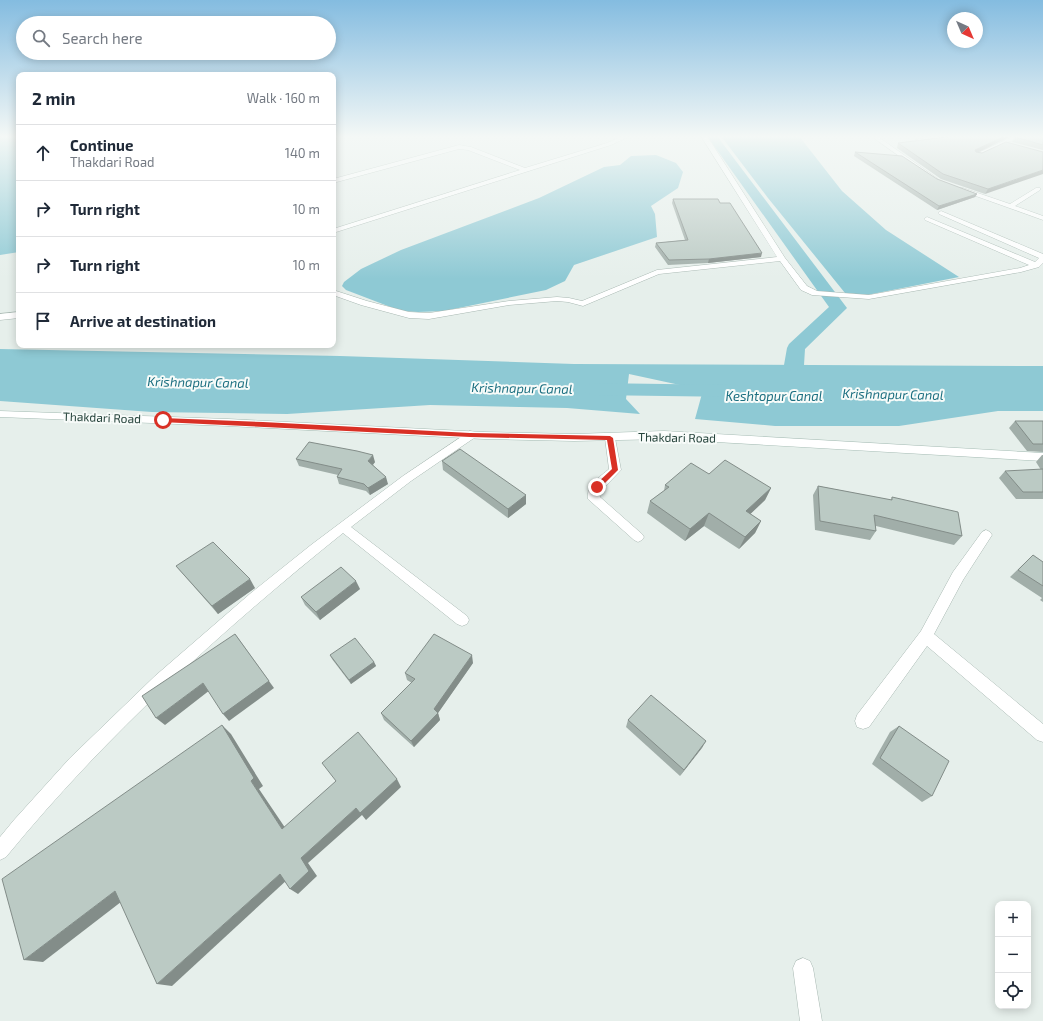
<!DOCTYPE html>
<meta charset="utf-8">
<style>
:root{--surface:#fff;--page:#f6f6f7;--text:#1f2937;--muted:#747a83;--line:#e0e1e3}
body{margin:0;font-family:"Exo 2",sans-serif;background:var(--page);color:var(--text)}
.controls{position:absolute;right:12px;bottom:12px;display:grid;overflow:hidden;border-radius:8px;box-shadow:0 2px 10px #0003}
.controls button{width:36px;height:36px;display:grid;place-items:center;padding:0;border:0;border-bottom:1px solid var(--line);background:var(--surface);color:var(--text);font:20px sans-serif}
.compass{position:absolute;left:947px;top:12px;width:36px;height:36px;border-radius:50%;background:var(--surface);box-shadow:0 2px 10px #0003;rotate:136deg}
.stop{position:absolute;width:12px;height:12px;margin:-9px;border:3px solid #d93025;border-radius:50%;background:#fff}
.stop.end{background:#d93025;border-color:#fff;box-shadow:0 1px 4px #0008}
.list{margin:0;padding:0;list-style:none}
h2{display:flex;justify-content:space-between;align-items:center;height:52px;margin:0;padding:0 16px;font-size:17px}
h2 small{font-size:13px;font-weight:400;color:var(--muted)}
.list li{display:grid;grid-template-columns:26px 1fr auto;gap:12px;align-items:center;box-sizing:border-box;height:56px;padding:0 16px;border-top:1px solid var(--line)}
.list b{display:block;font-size:15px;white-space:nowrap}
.list p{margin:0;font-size:13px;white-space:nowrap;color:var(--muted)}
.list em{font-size:13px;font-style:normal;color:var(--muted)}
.icon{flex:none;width:22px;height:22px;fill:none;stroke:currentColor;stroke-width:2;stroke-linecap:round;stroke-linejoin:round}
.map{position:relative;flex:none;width:1043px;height:1021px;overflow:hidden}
.search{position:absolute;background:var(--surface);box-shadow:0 2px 10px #0003;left:16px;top:16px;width:320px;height:44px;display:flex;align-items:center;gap:10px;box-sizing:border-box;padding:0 14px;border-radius:22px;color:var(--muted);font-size:15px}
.panel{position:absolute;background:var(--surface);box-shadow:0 2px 10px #0003;left:16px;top:72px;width:320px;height:276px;border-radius:8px}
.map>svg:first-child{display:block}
.water{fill:#8ec9d4}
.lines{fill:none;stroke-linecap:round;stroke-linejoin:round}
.canal{fill:#8ec9d4;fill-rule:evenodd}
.street-casing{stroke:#a8b8b2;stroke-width:1}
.secondary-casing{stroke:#a4bbb3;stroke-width:1}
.street{fill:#fff;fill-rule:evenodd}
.secondary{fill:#fff;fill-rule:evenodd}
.wall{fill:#a1aea9}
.shaded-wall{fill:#838d89}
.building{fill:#bbcac4;stroke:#838d89}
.route{fill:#d93025}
.labels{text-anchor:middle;stroke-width:4;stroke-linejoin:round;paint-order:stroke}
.street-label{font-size:12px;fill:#24423a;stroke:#f7fbf9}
.water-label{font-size:13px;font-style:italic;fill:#1c6f80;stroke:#f7fbf9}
</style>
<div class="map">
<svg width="1043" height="1021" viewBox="0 0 1043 1021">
<rect width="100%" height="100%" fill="#e6efeb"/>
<g class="water">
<path d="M 0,136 L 19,136 L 19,252 L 0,255 Z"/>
<path d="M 721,136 L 799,136 L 842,191 L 886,230 L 959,277 L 867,295 L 845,293 L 768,198 Z"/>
<path d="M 656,155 L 676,163 L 683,172 L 678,188 L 651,206 L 655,214 L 657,237 L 574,265 L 565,281 L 546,290 L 444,311 L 418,312 L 401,311 L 346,290 L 342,286 L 344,282 L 361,269 L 401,250 L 539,198 L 604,167 L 620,165 L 631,156 Z"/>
<path d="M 0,349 L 340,356 L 574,364 L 1043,366 L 1043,411 L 998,411 L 899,426 L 775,426 L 695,419 L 703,390 L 629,374 L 626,399 L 640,414 L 567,408 L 430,405 L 287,414 L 152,412 L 0,401 Z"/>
</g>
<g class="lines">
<g class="canal">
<path d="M 707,136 L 717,136 L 847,308 L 805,349 L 804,365 L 801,369 L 794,371 L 787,369 L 784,365 L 787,348 L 789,344 L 829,307 Z"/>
<path d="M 593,383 L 737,385 L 744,386 L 747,391 L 744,396 L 737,397 L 593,395 L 586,393 L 583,389 L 586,385 Z"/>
</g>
<g class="street-casing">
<g id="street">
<path d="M 623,136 L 630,136 L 611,145 L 333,233 L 333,229 L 520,170 L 468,150 L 459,149 L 333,183 L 333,179 L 459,145 L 471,147 L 525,168 L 607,143 Z"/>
<path d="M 701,136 L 707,136 L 785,258 L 807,286 L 817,291 L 869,295 L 1020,268 L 1029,265 L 925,220 L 924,219 L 927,217 L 1035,262 L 1039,258 L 939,214 L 938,213 L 941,211 L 1043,254 L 1043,263 L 1039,267 L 1021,272 L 869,299 L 812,295 L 801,290 L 780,261 L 659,274 L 583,306 L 568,302 L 557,301 L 509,305 L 429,319 L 409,318 L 361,305 L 333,295 L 333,290 L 367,301 L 409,312 L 429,313 L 509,301 L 557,297 L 569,298 L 582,301 L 657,270 L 777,257 Z"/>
<path d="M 871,136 L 877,136 L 938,179 L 933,180 Z"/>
<path d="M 933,136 L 942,136 L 907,145 L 904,143 Z"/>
<path d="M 1014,136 L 1021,136 L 979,156 L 974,155 Z"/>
<path d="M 959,188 L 963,188 L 1010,204 L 1036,188 L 1040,188 L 1040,190 L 1015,206 L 1043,216 L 1043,220 L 959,190 Z"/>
<path d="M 19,312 L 19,318 L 0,320 L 0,314 Z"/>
<path d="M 470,431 L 474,432 L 475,435 L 474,438 L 411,481 L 351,527 L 467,616 L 469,620 L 467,624 L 462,626 L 457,624 L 343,533 C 221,631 105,736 6,857 L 0,860 L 0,837 L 14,820 L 70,758 L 155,676 L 251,593 L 311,545 L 403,476 Z"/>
<path d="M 610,434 L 614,435 L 615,438 L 621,470 L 599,493 L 600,497 L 642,534 L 644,537 L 642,540 L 638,542 L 634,540 L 588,499 C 586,485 600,477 609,469 L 605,438 L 606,435 Z"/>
<path d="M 986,530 L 990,532 L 992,535 L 963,580 L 934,634 L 1043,724 L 1043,742 L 1037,740 L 927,646 L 869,727 L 863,729 L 857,727 L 855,721 L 857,715 L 921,631 L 953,572 L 982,532 Z"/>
<path d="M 803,958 L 810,961 L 813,968 L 822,1021 L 800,1021 L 793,968 L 796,961 Z"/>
</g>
</g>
<g class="secondary-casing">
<path id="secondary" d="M 0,411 L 228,419 L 484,432 L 574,434 L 664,431 L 1043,453 L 1043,461 L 664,439 L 574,441 L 484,439 L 228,426 L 0,417 Z"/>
</g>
<use href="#street" class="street"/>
<use href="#secondary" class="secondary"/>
</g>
<g class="wall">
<path d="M 1043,136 L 1043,150 L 1012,142 L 1015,137 Z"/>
<path d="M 898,143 L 982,153 L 1043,152 L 985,194 L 941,179 L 897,148 Z"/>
<path d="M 855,152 L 937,179 L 977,194 L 975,197 L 937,210 L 854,156 Z"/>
<path d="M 673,199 L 720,203 L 761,257 L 708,263 L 668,265 L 655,247 L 656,243 L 685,240 L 672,203 Z"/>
<path d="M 1015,421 L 1043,421 L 1043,452 L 1027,451 L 1009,428 Z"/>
<path d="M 1042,455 L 1043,455 L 1043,499 L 1016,499 L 999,478 L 1005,471 L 1041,470 L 1036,462 Z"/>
<path d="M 296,459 L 375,462 L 373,465 L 388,484 L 370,495 L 366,491 L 339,484 L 337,477 L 338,475 L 299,466 Z"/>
<path d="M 442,461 L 526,495 L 526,504 L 508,518 L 443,470 Z"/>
<path d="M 709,474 L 771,488 L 765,500 L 750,514 L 761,521 L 755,533 L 739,549 L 704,526 L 685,541 L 647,513 L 650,501 L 664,491 L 665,485 Z"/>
<path d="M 818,486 L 891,500 L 892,497 L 962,536 L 954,545 L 876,526 L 876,531 L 870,540 L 815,530 L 813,495 Z"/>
<path d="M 1033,555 L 1043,562 L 1043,602 L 1040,600 L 1042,598 L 1010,577 Z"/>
<path d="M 176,566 L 255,588 L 218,614 Z"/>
<path d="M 360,589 L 320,620 L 305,605 L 301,597 Z"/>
<path d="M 330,655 L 374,662 L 376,666 L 351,684 L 332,659 Z"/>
<path d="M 473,663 L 438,713 L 440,720 L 414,747 L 384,720 L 381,713 L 412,683 L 407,680 L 405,673 Z"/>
<path d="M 628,720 L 706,741 L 680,776 L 626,727 Z"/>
<path d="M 899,726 L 932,796 L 922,802 L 872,764 L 890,732 Z"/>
</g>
<g class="shaded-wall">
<path d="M 1005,136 L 1011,136 L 973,155 L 975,150 Z"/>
<path d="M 1043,170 L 1043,174 L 985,194 L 988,189 Z"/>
<path d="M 977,194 L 975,197 L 937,210 L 939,206 Z"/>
<path d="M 762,253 L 761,257 L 708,263 L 709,259 Z"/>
<path d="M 373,455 L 375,462 L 370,468 L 368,461 Z"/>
<path d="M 386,477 L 388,484 L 370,495 L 368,488 Z"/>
<path d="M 771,488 L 765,500 L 740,524 L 746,511 Z"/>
<path d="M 526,495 L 526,504 L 508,518 L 508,509 Z"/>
<path d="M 709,513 L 704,526 L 685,541 L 690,529 Z"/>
<path d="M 761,521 L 755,533 L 739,549 L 745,537 Z"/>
<path d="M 250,579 L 255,588 L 218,614 L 212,606 Z"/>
<path d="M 356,581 L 360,589 L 320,620 L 316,612 Z"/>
<path d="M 235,634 L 274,688 L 229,721 L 223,714 Z"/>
<path d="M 472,655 L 473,663 L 438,713 L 440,720 L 414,747 L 411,741 Z"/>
<path d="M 374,662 L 376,666 L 351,684 L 349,680 Z"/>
<path d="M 203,683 L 210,690 L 165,725 L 156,718 Z"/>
<path d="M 222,725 L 231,734 L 263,786 L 259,789 L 290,835 L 282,829 L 251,781 Z"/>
<path d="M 706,741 L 702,748 L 680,776 L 684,770 Z"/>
<path d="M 397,779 L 401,787 L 366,820 L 362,815 L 308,863 L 317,876 L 298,894 L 290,889 L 301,858 L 356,808 Z"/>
<path d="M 280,874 L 288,879 L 172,986 L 157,984 Z"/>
<path d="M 115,891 L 130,895 L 43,962 L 24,960 Z"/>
</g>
<g class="building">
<path d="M 955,136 L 1005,136 L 975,150 L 976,152 L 982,153 L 1006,142 L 1043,152 L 1043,170 L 988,189 L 943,174 L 898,143 Z"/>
<path d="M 1018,136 L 1043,136 L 1043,145 L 1015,137 Z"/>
<path d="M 855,152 L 902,156 L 937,179 L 977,194 L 939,206 Z"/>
<path d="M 673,199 L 718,199 L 720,203 L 730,203 L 762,253 L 709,259 L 669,260 L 656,243 L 688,240 Z"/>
<path d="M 1015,421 L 1043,421 L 1043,444 L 1033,444 Z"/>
<path d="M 309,442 L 357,451 L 373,455 L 368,461 L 386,477 L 368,488 L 364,484 L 337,477 L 342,469 L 296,459 Z"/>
<path d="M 460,449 L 526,495 L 508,509 L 442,461 Z"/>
<path d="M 725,460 L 771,488 L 746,511 L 761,521 L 745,537 L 709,513 L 690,529 L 650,501 L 669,487 L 665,485 L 691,463 L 709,474 Z"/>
<path d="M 1043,469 L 1043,492 L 1023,492 L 1005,471 Z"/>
<path d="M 818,486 L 892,500 L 892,497 L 958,512 L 962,536 L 874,515 L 876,531 L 820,521 Z"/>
<path d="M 213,542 L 250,579 L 212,606 L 176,566 Z"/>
<path d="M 1033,555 L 1043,562 L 1043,586 L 1018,570 Z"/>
<path d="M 341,567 L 356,581 L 316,612 L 301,597 Z"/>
<path d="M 235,634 L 269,681 L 223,714 L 203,683 L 156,718 L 142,696 Z"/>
<path d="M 434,634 L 472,655 L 434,709 L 438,713 L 411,741 L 381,713 L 415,679 L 405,673 Z"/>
<path d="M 355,638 L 374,662 L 349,680 L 330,655 Z"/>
<path d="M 651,695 L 706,741 L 684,770 L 628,720 Z"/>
<path d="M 222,725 L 254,778 L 251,781 L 282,829 L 336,781 L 322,763 L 358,732 L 397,779 L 360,813 L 356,808 L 301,858 L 309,871 L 290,889 L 280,874 L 157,984 L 115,891 L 24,960 L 2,879 Z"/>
<path d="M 899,726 L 949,761 L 932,796 L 880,758 Z"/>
</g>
<linearGradient id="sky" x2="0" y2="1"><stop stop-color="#84bce0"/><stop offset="0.49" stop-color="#f4f8f6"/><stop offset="1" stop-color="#f4f8f6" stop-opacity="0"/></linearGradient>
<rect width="1043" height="279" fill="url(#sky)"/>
<path class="route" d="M 163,418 L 263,422 L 470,433 L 610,436 L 613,438 L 618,470 L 600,488 L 595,488 L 595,485 L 612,469 L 607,440 L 470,437 L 161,422 L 161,419 Z"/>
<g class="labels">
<g class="street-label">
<text transform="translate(102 418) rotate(2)" y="4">Thakdari Road</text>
<text transform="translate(677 438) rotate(1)" y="4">Thakdari Road</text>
</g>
<g class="water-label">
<text transform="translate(198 382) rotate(1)" y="5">Krishnapur Canal</text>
<text transform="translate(522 388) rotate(1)" y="5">Krishnapur Canal</text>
<text transform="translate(893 394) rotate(1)" y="5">Krishnapur Canal</text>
<text x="774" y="401">Keshtopur Canal</text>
</g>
</g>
</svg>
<div class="controls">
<button>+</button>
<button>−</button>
<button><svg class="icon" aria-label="locate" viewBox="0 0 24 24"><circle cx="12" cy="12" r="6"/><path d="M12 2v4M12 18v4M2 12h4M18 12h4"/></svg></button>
</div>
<svg class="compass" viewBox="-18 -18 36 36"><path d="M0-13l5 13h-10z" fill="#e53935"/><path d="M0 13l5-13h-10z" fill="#747a83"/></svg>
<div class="stop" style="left:163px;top:420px"></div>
<div class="stop end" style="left:597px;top:487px"></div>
<div class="search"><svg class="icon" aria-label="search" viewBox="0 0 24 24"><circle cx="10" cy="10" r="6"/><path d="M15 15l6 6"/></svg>Search here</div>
<section class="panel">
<h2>2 min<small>Walk · 160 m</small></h2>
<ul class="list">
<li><svg class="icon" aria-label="ahead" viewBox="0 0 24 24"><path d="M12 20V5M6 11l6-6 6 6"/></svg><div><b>Continue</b><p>Thakdari Road</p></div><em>140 m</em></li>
<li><svg class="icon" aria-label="right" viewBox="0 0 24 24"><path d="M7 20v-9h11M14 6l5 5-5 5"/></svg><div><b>Turn right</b></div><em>10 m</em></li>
<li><svg class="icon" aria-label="right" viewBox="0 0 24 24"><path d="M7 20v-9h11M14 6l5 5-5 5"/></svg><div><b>Turn right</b></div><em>10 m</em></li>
<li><svg class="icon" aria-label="arrive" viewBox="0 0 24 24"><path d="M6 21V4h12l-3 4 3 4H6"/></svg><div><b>Arrive at destination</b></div></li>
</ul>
</section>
</div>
